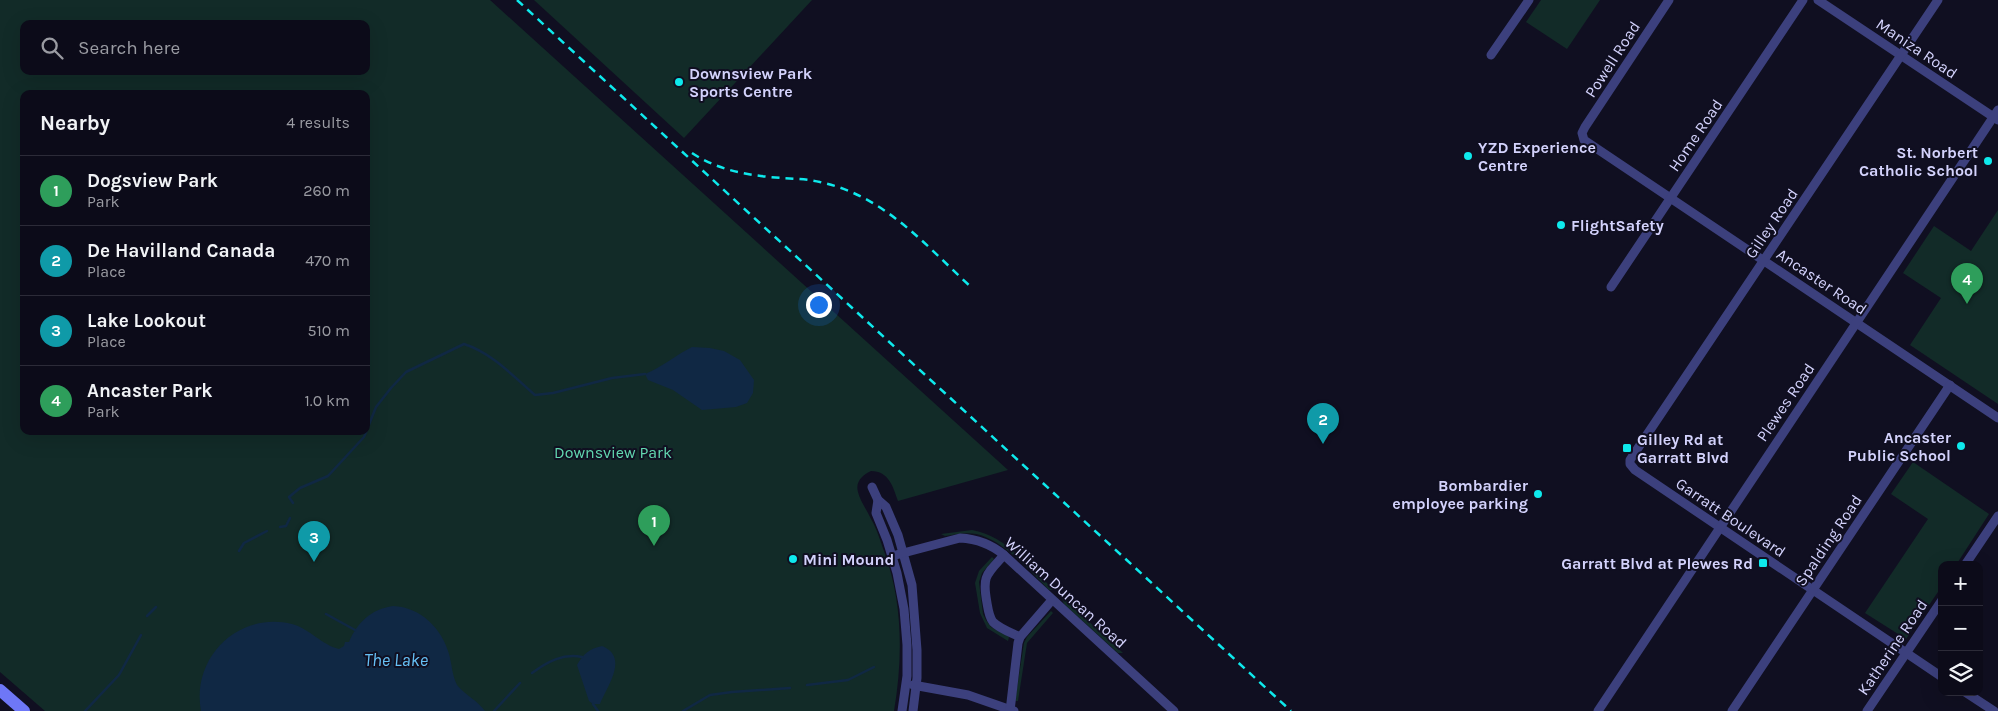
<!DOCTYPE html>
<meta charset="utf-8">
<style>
:root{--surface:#0c0b19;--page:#151422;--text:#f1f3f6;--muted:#9a9ba2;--line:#2c2b38;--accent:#0ee9ec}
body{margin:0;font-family:Karla,sans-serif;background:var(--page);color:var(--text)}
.controls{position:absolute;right:15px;bottom:15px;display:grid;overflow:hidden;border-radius:10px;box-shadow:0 5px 20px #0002}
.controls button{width:45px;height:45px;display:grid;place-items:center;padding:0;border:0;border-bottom:1px solid var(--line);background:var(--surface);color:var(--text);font:25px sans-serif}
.you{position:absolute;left:818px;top:304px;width:18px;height:18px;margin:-12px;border:4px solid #fff;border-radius:50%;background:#1a73e8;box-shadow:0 0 0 8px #1a73e833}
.badge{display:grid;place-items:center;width:32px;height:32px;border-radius:50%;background:var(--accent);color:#fff;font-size:16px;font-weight:700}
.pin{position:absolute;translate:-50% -41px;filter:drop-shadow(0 1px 2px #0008)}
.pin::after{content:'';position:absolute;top:26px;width:18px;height:15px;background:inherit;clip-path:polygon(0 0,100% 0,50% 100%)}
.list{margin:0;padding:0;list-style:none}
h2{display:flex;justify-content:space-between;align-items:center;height:65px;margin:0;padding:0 20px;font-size:21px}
h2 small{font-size:16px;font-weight:400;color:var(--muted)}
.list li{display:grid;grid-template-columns:32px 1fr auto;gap:15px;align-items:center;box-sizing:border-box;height:70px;padding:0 20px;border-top:1px solid var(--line)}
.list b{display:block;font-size:19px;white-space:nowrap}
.list p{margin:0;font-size:16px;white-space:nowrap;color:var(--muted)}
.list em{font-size:16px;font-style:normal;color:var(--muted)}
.icon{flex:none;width:28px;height:28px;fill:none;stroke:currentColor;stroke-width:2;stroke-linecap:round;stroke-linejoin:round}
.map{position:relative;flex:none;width:1998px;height:711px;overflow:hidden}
.search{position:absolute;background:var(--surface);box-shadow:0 5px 20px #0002;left:20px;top:20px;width:350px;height:55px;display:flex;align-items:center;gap:12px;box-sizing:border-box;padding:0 18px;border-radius:10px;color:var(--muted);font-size:19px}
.panel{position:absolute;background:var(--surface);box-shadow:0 5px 20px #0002;left:20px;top:90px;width:350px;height:345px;border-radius:10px}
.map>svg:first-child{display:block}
.green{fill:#122b28;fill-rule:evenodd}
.water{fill:#102844}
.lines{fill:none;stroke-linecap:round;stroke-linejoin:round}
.stream{stroke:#102844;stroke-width:2.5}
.street{stroke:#3c407d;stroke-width:9}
.secondary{stroke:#6e77f7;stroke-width:12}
.rail{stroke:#0ee9ec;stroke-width:2.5;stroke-dasharray:8 6;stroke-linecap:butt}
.poi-dot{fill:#0ee9ec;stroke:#100f21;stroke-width:2}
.labels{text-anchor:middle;stroke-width:4;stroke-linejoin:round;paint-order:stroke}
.street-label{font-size:16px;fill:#d3d2fc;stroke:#100f21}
.poi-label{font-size:16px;font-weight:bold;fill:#d3d2fc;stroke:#100f21;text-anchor:start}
.park-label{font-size:16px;fill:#62d8b0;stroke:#100f21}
.water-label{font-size:18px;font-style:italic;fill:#66c0f6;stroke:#100f21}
</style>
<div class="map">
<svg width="1998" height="711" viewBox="0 0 1998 711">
<rect width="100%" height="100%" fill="#100f21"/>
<g class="green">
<path d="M 0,0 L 490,0 L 1008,470 L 898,501 C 893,487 889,471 871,471 C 863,475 855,481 858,492 C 860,501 867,510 871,519 C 877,529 880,540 884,551 C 903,602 903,658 894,711 L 45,711 L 0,672 ZM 24,24 L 366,24 L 366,71 L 24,71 ZM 24,94 L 366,94 L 366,431 L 24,431 Z"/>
<path d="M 534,0 L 812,0 L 684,138 Z"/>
<path d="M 1541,0 L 1600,0 L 1567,49 L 1526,22 Z"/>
<path d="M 1998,210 L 1998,404 L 1910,345 L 1941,298 L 1903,273 L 1934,226 L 1971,251 Z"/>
<path d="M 1913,462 L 1989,514 L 1956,565 L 1942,565 L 1942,586 L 1906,639 L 1865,613 L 1928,519 L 1891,494 Z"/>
<path d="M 972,530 C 1006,536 1030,567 1054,590 L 1049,590 C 1030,571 1002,539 976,534 C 965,532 955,535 945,536 L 941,534 Z"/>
<path d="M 992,557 L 994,559 L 982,573 L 979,582 L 983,614 L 986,620 L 991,627 L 1009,637 L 1008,641 L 987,628 L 980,613 L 975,583 L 979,571 Z"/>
<path d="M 1061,596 L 1123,653 L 1118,653 L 1064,604 Z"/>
<path d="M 1051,611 L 1053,613 L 1027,643 L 1018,701 L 1015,701 L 1024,643 L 1027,637 Z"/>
</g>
<g class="water">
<path d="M 692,347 L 710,348 L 724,351 L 740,360 L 754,380 L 753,393 L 747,403 L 736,407 L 702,410 L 673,390 L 648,380 L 645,374 C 662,367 676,355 692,347 Z"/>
<path d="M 393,606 C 421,607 442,629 449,654 C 452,665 452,675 457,685 C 465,695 477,700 485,711 L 201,711 C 191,657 239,611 292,624 C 310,629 322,645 339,649 L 344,646 L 345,642 L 349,642 C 357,623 371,609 393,606 Z"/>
<path d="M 602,646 C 629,657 608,685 600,704 L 593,704 L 589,701 L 577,665 C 584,653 589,649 602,646 Z"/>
</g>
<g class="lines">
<g class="stream">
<path d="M 293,503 L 289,497 L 300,488 L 328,476 L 364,437 L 376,407 L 391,388 L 406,372 L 464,344 C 492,353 513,376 535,395 L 553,393 L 612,378 L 645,374"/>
<path d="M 280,527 L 286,526 L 290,518"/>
<path d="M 239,551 L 244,543 L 267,531"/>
<path d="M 326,614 L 355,630"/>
<path d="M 147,616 L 156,607"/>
<path d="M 532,673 C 547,662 563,653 582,657"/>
<path d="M 807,685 L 848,680 L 874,667"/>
<path d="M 593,704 L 598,711"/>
<path d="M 85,711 L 119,675 L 141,635"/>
<path d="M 494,711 L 520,683"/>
<path d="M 683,711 L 710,695 L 732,692 L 790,688"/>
</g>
<g class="street">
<path d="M 1669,0 L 1585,127 L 1582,133 L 1584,140 L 1998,418"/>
<path d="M 1818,0 L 1998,120"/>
<path d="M 1938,0 L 1630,460 L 1630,464 L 1635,470 L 1942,677"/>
<path d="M 1491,55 L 1529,0"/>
<path d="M 1611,287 L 1803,0"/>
<path d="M 872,487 L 878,500 L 886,507 L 898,535 L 912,585 L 917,650 L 917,678 L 913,711"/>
<path d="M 878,500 L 876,513 L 887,540 L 897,573 L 904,609 L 907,645 L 907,676 L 902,711"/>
<path d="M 1004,555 C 986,575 982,576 987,603 C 988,609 989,617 993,622 C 1000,629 1012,633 1020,637"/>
<path d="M 892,556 L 960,538 C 978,539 991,544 1004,555 L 1174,711"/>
<path d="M 1965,565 L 1998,516"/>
<path d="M 913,685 L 968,695 L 1014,711"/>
<path d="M 1965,692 L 1994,711"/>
<path d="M 1010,711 L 1018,643 L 1020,637 L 1052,600"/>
<path d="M 1598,711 L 1998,110"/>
<path d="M 1732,711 L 1950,385"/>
<path d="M 1867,711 L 1942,600"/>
</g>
<path class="secondary" d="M 0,690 L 24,711"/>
<g class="rail">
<path d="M 517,0 L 1291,711"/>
<path d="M 692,153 C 719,171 751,176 783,178 C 795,179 808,179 820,182 C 885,196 925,245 971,287"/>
</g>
</g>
<g class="poi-dot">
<circle cx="679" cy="82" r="5"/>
<circle cx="1468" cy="156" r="5"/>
<circle cx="1988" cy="161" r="5"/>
<circle cx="1561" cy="225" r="5"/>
<circle cx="1961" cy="446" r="5"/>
<rect x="1622" y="443" width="10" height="10" rx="2.5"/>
<circle cx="1538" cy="494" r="5"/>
<circle cx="793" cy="559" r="5"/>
<rect x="1758" y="558" width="10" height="10" rx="2.5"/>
</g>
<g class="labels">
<g class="street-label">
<text transform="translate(1917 48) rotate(34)" y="6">Maniza Road</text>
<text transform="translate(1612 59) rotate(-57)" y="6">Powell Road</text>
<text transform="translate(1695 135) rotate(-56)" y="6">Home Road</text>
<text transform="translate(1771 223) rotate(-56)" y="6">Gilley Road</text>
<text transform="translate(1822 281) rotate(34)" y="6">Ancaster Road</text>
<text transform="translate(1785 402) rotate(-56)" y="6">Plewes Road</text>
<text transform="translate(1731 517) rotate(34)" y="6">Garratt Boulevard</text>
<text transform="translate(1828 540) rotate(-56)" y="6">Spalding Road</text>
<text transform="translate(1066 592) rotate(42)" y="6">William Duncan Road</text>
<text transform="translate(1892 647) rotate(-56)" y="6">Katherine Road</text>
</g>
<g class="poi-label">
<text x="689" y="79">Downsview Park<tspan x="689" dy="18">Sports Centre</tspan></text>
<text x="1478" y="153">YZD Experience<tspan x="1478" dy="18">Centre</tspan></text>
<text x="1978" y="158" text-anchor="end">St. Norbert<tspan x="1978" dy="18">Catholic School</tspan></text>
<text x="1571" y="231">FlightSafety</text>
<text x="1951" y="443" text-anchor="end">Ancaster<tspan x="1951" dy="18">Public School</tspan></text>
<text x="1637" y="445">Gilley Rd at<tspan x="1637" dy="18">Garratt Blvd</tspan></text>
<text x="1528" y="491" text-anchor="end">Bombardier<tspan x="1528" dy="18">employee parking</tspan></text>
<text x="803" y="565">Mini Mound</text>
<text x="1753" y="569" text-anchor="end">Garratt Blvd at Plewes Rd</text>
</g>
<g class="park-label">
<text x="613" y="458">Downsview Park</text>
</g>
<g class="water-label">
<text x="396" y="666">The Lake</text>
</g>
</g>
</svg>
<div class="controls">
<button>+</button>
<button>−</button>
<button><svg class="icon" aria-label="layers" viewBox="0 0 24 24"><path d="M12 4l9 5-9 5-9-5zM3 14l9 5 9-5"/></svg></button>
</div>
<div class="you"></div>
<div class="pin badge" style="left:654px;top:546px;background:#2e9e5b">1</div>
<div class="pin badge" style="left:1323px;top:444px;background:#0f9aa8">2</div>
<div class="pin badge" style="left:314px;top:562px;background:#0f9aa8">3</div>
<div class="pin badge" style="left:1967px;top:304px;background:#2e9e5b">4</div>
<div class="search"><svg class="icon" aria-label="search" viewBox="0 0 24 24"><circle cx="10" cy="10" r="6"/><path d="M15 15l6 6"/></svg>Search here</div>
<section class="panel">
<h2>Nearby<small>4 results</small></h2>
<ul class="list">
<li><span class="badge" style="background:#2e9e5b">1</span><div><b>Dogsview Park</b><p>Park</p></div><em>260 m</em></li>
<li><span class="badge" style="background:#0f9aa8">2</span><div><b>De Havilland Canada</b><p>Place</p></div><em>470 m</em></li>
<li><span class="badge" style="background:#0f9aa8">3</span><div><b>Lake Lookout</b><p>Place</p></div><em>510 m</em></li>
<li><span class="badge" style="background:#2e9e5b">4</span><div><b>Ancaster Park</b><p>Park</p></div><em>1.0 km</em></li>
</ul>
</section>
</div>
